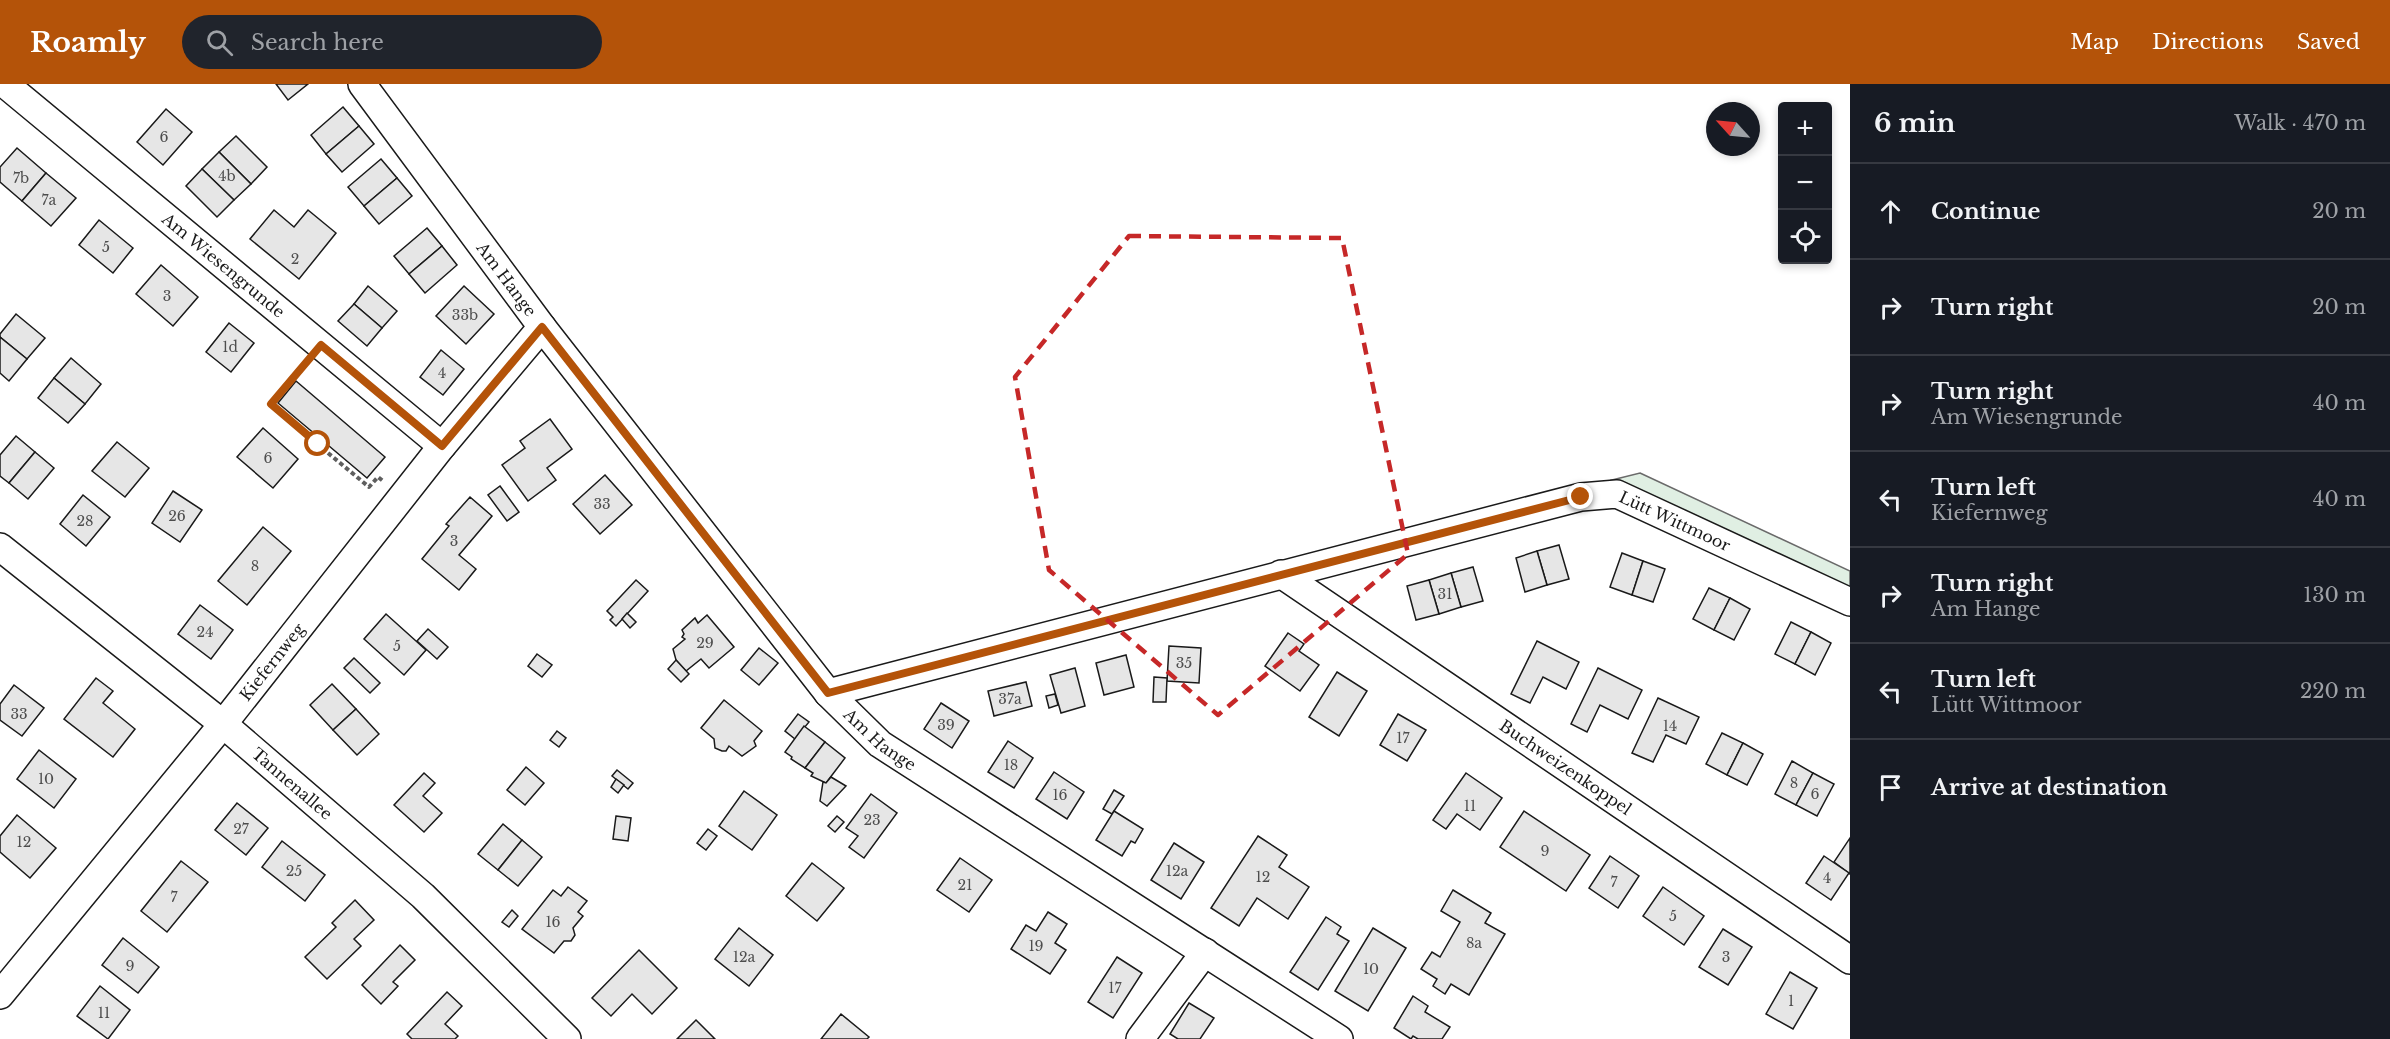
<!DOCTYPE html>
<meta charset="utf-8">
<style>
:root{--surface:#171b24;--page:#20242c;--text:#f1f3f6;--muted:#9ea1a6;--line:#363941;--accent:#b45309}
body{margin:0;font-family:"Libre Baskerville",serif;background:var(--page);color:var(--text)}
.controls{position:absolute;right:18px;top:18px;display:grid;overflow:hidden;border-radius:6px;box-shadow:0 3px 9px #0003}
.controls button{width:54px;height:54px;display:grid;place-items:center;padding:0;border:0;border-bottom:2px solid var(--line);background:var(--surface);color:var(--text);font:30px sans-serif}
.compass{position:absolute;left:1706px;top:18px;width:54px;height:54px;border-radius:50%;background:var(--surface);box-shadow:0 3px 9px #0003;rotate:297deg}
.stop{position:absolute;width:18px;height:18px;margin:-14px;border:4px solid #b45309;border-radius:50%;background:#fff}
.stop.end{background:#b45309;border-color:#fff;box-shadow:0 2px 6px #0008}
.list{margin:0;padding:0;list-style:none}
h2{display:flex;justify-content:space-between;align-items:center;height:78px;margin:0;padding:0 24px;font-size:26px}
h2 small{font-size:20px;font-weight:400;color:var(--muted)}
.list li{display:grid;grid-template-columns:39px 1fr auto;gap:18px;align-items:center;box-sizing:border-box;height:96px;padding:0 24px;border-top:2px solid var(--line)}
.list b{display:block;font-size:22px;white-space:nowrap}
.list p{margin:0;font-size:20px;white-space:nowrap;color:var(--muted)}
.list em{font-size:20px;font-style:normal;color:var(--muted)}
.icon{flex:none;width:33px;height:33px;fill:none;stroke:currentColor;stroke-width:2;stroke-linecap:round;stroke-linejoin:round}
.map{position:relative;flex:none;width:1850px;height:955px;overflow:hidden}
header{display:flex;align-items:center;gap:36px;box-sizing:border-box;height:84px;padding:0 30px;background:var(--accent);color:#fff}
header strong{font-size:28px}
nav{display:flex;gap:33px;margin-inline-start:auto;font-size:21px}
.search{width:420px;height:54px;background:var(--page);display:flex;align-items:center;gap:15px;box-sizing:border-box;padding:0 21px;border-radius:33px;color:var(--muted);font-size:22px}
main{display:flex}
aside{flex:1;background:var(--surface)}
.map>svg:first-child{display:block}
.green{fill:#e0efe3;stroke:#6a6a6a;stroke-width:1.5}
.building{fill:#e6e6e6;stroke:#1a1a1a;stroke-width:1.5}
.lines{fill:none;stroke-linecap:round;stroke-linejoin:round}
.minor-casing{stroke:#1a1a1a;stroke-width:30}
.path{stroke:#5f5f5f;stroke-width:4;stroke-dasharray:4.5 3;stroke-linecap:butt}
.minor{stroke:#fff;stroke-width:27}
.route{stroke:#b45309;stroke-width:8}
.marked{fill:none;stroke:#c62828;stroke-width:4.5;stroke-dasharray:12 8;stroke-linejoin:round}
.labels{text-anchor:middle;stroke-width:4.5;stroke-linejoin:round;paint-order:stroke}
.number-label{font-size:14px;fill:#4d4d4d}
.street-label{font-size:16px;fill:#1a1a1a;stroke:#fff}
</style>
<header>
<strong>Roamly</strong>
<div class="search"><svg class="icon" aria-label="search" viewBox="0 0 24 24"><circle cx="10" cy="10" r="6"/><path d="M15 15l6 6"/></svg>Search here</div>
<nav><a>Map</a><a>Directions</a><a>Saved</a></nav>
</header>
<main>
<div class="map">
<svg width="1850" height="955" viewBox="0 0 1850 955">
<rect width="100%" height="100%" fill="#fff"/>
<path class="green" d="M 1640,389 L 1850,487 L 1850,506 L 1612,396 Z"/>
<g class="building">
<path d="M 276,0 L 308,0 L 288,16 Z"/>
<path d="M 343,23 L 359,42 L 326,70 L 311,51 Z"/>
<path d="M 166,25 L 192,48 L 163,81 L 137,58 Z"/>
<path d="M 359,42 L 374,60 L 342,88 L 326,70 Z"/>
<path d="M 236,52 L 267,83 L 251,100 L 219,68 Z"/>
<path d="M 17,64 L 46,89 L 22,117 L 0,98 L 0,83 Z"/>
<path d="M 219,68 L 251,100 L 234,116 L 202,85 Z"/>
<path d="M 381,75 L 397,94 L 364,122 L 348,103 Z"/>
<path d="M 202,85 L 234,116 L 217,133 L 186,102 Z"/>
<path d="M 46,89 L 76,114 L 51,142 L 22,117 Z"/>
<path d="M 397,94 L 412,112 L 379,140 L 364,122 Z"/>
<path d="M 274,126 L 294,143 L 308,126 L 336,149 L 299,195 L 250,155 Z"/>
<path d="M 99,136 L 133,164 L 113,189 L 79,161 Z"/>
<path d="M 427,144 L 442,162 L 409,190 L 394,172 Z"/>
<path d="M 442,162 L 457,181 L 425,209 L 409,190 Z"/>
<path d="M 161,181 L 198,213 L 173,242 L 136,210 Z"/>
<path d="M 368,202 L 397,227 L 382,244 L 354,220 Z"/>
<path d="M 464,202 L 494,230 L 466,260 L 436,232 Z"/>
<path d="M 354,220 L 382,244 L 367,262 L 338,237 Z"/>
<path d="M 16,230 L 45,254 L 27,275 L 0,253 L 0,250 Z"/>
<path d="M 229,239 L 254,259 L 231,288 L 206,268 Z"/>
<path d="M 0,253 L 27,275 L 9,297 L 0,289 Z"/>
<path d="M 441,266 L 464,285 L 443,311 L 420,293 Z"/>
<path d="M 71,274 L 101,300 L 85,320 L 54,294 Z"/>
<path d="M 54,294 L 85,320 L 68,339 L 38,314 Z"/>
<path d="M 296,297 L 385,373 L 367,394 L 278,319 Z"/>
<path d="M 550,335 L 572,365 L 547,384 L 556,396 L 528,417 L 502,381 L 525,364 L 520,357 Z"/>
<path d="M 263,344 L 298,375 L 273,404 L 237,373 Z"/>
<path d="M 16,352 L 35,368 L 9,399 L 0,392 L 0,371 Z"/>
<path d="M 117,358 L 149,384 L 125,413 L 92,387 Z"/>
<path d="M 35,368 L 54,384 L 28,415 L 9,399 Z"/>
<path d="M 605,391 L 632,421 L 600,450 L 573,420 Z"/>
<path d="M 500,402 L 519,428 L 507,437 L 488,411 Z"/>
<path d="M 173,407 L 202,426 L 180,458 L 152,439 Z"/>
<path d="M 83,411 L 110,433 L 86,462 L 60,440 Z"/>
<path d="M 470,413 L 492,432 L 459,471 L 476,485 L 459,506 L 422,475 L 449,442 L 446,440 Z"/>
<path d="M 263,443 L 291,467 L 247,521 L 218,497 Z"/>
<path d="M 1559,461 L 1569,495 L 1547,501 L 1537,467 Z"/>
<path d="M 1537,467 L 1547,501 L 1525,508 L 1516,474 Z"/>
<path d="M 1622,469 L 1643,477 L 1632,511 L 1610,503 Z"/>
<path d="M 1643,477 L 1665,485 L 1653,518 L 1632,511 Z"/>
<path d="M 1473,483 L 1483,517 L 1461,523 L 1451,489 Z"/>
<path d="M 1451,489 L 1461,523 L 1439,530 L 1429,496 Z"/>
<path d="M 636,496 L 648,507 L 616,542 L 610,536 L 613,533 L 607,527 Z"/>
<path d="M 1429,496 L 1439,530 L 1416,536 L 1407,502 Z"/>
<path d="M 1709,504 L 1730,514 L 1714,546 L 1693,535 Z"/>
<path d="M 1730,514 L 1750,525 L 1734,556 L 1714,546 Z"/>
<path d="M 200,521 L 233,546 L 211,575 L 178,550 Z"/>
<path d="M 627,529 L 636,538 L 630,544 L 622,535 Z"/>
<path d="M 386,530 L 426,566 L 404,591 L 364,555 Z"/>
<path d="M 707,531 L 734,563 L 709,584 L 701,575 L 686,587 L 676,576 L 673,565 L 685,555 L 682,553 L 684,550 L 682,546 L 695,534 L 698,539 Z"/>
<path d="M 1791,538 L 1811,548 L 1795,580 L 1775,570 Z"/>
<path d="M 428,545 L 448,563 L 437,575 L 417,557 Z"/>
<path d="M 1811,548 L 1831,559 L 1815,591 L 1795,580 Z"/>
<path d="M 1288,549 L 1304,560 L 1299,567 L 1319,581 L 1300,607 L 1265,582 Z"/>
<path d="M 1537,557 L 1579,578 L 1566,605 L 1543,593 L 1530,619 L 1511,610 Z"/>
<path d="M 1169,562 L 1201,564 L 1199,599 L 1167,597 Z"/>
<path d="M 759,564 L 778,579 L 759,601 L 741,586 Z"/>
<path d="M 537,570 L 552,581 L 542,593 L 528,582 Z"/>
<path d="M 1126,571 L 1134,603 L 1104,611 L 1096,579 Z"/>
<path d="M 354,574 L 380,599 L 370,609 L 344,584 Z"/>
<path d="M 676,576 L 689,590 L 681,598 L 668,585 Z"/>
<path d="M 1075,584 L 1085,622 L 1061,629 L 1050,591 Z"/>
<path d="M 1598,584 L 1642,606 L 1628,635 L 1600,621 L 1587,648 L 1571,640 Z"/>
<path d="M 1337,588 L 1367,607 L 1339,652 L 1309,633 Z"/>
<path d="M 1154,593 L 1167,594 L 1166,618 L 1153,618 Z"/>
<path d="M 96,594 L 113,607 L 103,619 L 135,645 L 113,673 L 64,635 Z"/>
<path d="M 1026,598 L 1032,622 L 994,632 L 988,607 Z"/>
<path d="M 332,600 L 356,625 L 333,646 L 310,621 Z"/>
<path d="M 14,601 L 44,624 L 22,652 L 0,636 L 0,620 Z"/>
<path d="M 1055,610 L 1058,621 L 1049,624 L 1046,612 Z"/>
<path d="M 1658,614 L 1699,633 L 1686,660 L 1666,651 L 1653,678 L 1632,669 Z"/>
<path d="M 724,616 L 762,647 L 754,657 L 756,662 L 742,672 L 729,662 L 726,667 L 722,667 L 715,664 L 714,655 L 701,644 Z"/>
<path d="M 941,619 L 969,637 L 952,664 L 924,645 Z"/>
<path d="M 356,625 L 379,650 L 357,671 L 333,646 Z"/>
<path d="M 798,630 L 809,638 L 795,655 L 785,647 Z"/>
<path d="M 1398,630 L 1426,646 L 1407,677 L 1380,661 Z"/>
<path d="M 804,642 L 825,658 L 805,684 L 791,675 L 792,673 L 785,668 Z"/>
<path d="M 557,647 L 566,654 L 559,663 L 550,656 Z"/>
<path d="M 1722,649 L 1743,659 L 1727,691 L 1706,680 Z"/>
<path d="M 1008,657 L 1033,674 L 1014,704 L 988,688 Z"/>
<path d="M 825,658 L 845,674 L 826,699 L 811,692 L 813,689 L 805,684 Z"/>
<path d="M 1743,659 L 1763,670 L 1747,701 L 1727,691 Z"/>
<path d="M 39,666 L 76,695 L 54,724 L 17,695 Z"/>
<path d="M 1792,677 L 1813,689 L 1796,721 L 1775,710 Z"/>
<path d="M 526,683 L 544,699 L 525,721 L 507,706 Z"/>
<path d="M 617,686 L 633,699 L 628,705 L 612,692 Z"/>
<path d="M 1054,688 L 1084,708 L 1067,735 L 1036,715 Z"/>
<path d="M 424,689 L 435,699 L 423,712 L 442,729 L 424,748 L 394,721 Z"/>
<path d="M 1466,689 L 1502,714 L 1480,746 L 1457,730 L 1446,745 L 1433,736 Z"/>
<path d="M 1813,689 L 1834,700 L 1817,732 L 1796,721 Z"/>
<path d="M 831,693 L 846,702 L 827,722 L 820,717 L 823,698 L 826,699 Z"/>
<path d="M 616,695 L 624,701 L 618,709 L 611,703 Z"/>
<path d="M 1114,706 L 1124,712 L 1112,730 L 1103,725 Z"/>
<path d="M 744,707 L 777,731 L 752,766 L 719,742 Z"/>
<path d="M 871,710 L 897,729 L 864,774 L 849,763 L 858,752 L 846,744 Z"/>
<path d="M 237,719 L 268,744 L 246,771 L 215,746 Z"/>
<path d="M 1114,727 L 1143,745 L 1135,759 L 1131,757 L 1122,772 L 1096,756 Z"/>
<path d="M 1524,727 L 1590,771 L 1566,807 L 1500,763 Z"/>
<path d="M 17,731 L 56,764 L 30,794 L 0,768 L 0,752 Z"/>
<path d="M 616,732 L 631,734 L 628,757 L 613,755 Z"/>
<path d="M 837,732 L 844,738 L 835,748 L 828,742 Z"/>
<path d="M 503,740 L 522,756 L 498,786 L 478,770 Z"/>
<path d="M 708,745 L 717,752 L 706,766 L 697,759 Z"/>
<path d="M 1258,752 L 1287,771 L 1279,783 L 1309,803 L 1288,835 L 1257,814 L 1239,842 L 1211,824 Z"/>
<path d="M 1850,754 L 1850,790 L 1834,778 Z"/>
<path d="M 522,756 L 542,773 L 518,802 L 498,786 Z"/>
<path d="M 282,757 L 325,791 L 305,817 L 262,783 Z"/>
<path d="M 1174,759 L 1204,778 L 1181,815 L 1151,796 Z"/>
<path d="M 1610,772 L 1639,792 L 1618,824 L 1589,804 Z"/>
<path d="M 1824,772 L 1849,789 L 1831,816 L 1806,799 Z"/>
<path d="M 960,774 L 992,796 L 969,828 L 937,806 Z"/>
<path d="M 181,777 L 208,798 L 167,848 L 141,827 Z"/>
<path d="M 812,779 L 844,804 L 817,837 L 786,812 Z"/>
<path d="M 568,803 L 587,817 L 578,828 L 583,832 L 573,844 L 575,851 L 571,857 L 564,857 L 554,869 L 522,845 L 553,806 L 561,812 Z"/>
<path d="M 1663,803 L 1704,832 L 1684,861 L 1643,832 Z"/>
<path d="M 1453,806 L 1491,829 L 1485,839 L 1505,850 L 1469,911 L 1451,900 L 1445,910 L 1433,902 L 1437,895 L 1421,885 L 1432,868 L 1440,873 L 1460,838 L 1441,827 Z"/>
<path d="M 355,816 L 374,836 L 354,855 L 361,862 L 327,895 L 305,873 L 336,843 L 332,839 Z"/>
<path d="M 512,826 L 518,832 L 509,843 L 502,838 Z"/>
<path d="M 1048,828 L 1067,840 L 1055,859 L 1066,866 L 1050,890 L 1011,865 L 1026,841 L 1036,847 Z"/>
<path d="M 1326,833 L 1341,843 L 1337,850 L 1349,857 L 1318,906 L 1290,888 Z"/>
<path d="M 739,844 L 773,871 L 749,902 L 715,875 Z"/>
<path d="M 1373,844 L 1406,864 L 1368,927 L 1335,907 Z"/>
<path d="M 1723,845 L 1752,863 L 1728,901 L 1699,883 Z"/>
<path d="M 123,854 L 159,883 L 138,909 L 102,881 Z"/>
<path d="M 400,861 L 415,876 L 393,898 L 398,902 L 381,920 L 362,901 Z"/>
<path d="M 639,866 L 677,904 L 652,930 L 632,910 L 611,932 L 592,914 Z"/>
<path d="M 1117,873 L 1142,889 L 1113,934 L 1088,918 Z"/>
<path d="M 1790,888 L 1817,904 L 1793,945 L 1766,930 Z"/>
<path d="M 100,902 L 130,926 L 108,955 L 77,932 Z"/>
<path d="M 447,908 L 462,922 L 445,940 L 458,952 L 455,955 L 412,955 L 407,950 Z"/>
<path d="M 1413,912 L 1428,922 L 1425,928 L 1450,943 L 1442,955 L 1418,955 L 1413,952 L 1411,955 L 1394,944 Z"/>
<path d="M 1189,919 L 1214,934 L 1200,955 L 1178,955 L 1170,950 Z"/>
<path d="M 841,930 L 869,953 L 867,955 L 821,955 Z"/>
<path d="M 696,936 L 715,955 L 677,955 Z"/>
</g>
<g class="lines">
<g class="minor-casing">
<g id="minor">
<path id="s1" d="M 5,0 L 442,362"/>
<path id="s2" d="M 362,0 L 542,243 L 828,609 L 880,660 L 1339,955"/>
<path id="s3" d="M 0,463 L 223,640 L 423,812 L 567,955"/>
<path id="s4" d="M 1281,490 L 1850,876"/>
<path id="s5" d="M 828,609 L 1581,413 L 1617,410 L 1850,518"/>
<path id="s6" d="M 0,911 L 223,640 L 442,362 L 542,243"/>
<path d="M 1140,955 L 1205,868"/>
</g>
</g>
<g class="path">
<path d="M 306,279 L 271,320 L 318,360"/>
<path d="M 328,369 L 369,403 L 378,393 L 383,397"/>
</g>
<use href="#minor" class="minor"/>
</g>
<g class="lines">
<path class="route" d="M 318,360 L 271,320 L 321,261 L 442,362 L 542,243 L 828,609 L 1581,413"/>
</g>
<path class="marked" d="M 1129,152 L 1342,154 L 1408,470 L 1218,631 L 1049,486 L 1015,293 Z"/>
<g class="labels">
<g class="number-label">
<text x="164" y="58">6</text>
<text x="227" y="97">4b</text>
<text x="21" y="99">7b</text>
<text x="49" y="121">7a</text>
<text x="106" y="168">5</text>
<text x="295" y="180">2</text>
<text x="167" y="217">3</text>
<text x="465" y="236">33b</text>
<text x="230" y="268">1d</text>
<text x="442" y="294">4</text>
<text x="268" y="379">6</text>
<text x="602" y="425">33</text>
<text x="177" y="437">26</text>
<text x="85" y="442">28</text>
<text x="454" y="462">3</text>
<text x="255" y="487">8</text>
<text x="1445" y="515">31</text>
<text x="205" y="553">24</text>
<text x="705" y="564">29</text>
<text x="397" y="567">5</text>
<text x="1184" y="584">35</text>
<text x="1010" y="620">37a</text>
<text x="19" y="635">33</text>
<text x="946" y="646">39</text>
<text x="1670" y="647">14</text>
<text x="1403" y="659">17</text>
<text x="1011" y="686">18</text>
<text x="46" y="700">10</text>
<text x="1794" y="704">8</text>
<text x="1815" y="715">6</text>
<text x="1060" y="716">16</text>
<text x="1470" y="727">11</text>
<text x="872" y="741">23</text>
<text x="241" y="750">27</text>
<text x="24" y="763">12</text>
<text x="1545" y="772">9</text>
<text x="294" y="792">25</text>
<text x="1177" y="792">12a</text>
<text x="1263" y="798">12</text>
<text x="1827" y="799">4</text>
<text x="1614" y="803">7</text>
<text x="965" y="806">21</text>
<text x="174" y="818">7</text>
<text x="1673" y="837">5</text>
<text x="553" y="843">16</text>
<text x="1474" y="864">8a</text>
<text x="1036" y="867">19</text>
<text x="744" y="878">12a</text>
<text x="1726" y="878">3</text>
<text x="130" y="887">9</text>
<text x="1371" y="890">10</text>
<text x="1115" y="909">17</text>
<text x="1791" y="922">1</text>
<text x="104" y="934">11</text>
</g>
<g class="street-label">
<text dy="6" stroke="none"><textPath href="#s1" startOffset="284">Am Wiesengrunde</textPath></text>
<text dy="6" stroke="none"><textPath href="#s2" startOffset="243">Am Hange</textPath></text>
<text dy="6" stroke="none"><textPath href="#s5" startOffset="878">Lütt Wittmoor</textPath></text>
<text dy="6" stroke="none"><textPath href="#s6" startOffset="430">Kiefernweg</textPath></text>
<text dy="6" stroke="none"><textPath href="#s2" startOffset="837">Am Hange</textPath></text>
<text dy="6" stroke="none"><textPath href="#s4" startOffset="344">Buchweizenkoppel</textPath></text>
<text dy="6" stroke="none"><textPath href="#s3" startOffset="376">Tannenallee</textPath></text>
</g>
</g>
</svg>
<div class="controls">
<button>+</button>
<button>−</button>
<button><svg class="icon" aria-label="locate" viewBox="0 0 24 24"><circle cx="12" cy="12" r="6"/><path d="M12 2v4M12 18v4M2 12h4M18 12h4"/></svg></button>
</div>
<svg class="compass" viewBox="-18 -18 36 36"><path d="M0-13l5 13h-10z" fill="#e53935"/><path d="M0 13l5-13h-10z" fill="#9ea1a6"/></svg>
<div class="stop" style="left:318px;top:360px"></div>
<div class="stop end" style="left:1581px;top:413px"></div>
</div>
<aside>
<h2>6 min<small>Walk · 470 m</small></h2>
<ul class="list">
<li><svg class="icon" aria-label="ahead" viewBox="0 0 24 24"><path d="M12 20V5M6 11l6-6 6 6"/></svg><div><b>Continue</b></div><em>20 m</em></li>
<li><svg class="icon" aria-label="right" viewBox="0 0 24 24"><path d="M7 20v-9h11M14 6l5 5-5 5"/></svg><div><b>Turn right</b></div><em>20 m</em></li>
<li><svg class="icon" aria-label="right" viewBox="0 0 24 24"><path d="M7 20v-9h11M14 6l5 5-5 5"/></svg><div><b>Turn right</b><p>Am Wiesengrunde</p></div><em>40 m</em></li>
<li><svg class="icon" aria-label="left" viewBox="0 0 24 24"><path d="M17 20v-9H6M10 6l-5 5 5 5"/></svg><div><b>Turn left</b><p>Kiefernweg</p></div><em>40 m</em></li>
<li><svg class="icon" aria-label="right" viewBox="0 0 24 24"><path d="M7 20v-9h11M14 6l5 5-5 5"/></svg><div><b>Turn right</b><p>Am Hange</p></div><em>130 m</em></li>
<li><svg class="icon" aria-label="left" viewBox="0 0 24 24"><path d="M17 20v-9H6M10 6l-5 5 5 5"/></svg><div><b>Turn left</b><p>Lütt Wittmoor</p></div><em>220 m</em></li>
<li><svg class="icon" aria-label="arrive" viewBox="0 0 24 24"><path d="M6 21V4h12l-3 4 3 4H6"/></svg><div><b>Arrive at destination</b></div></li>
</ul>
</aside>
</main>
